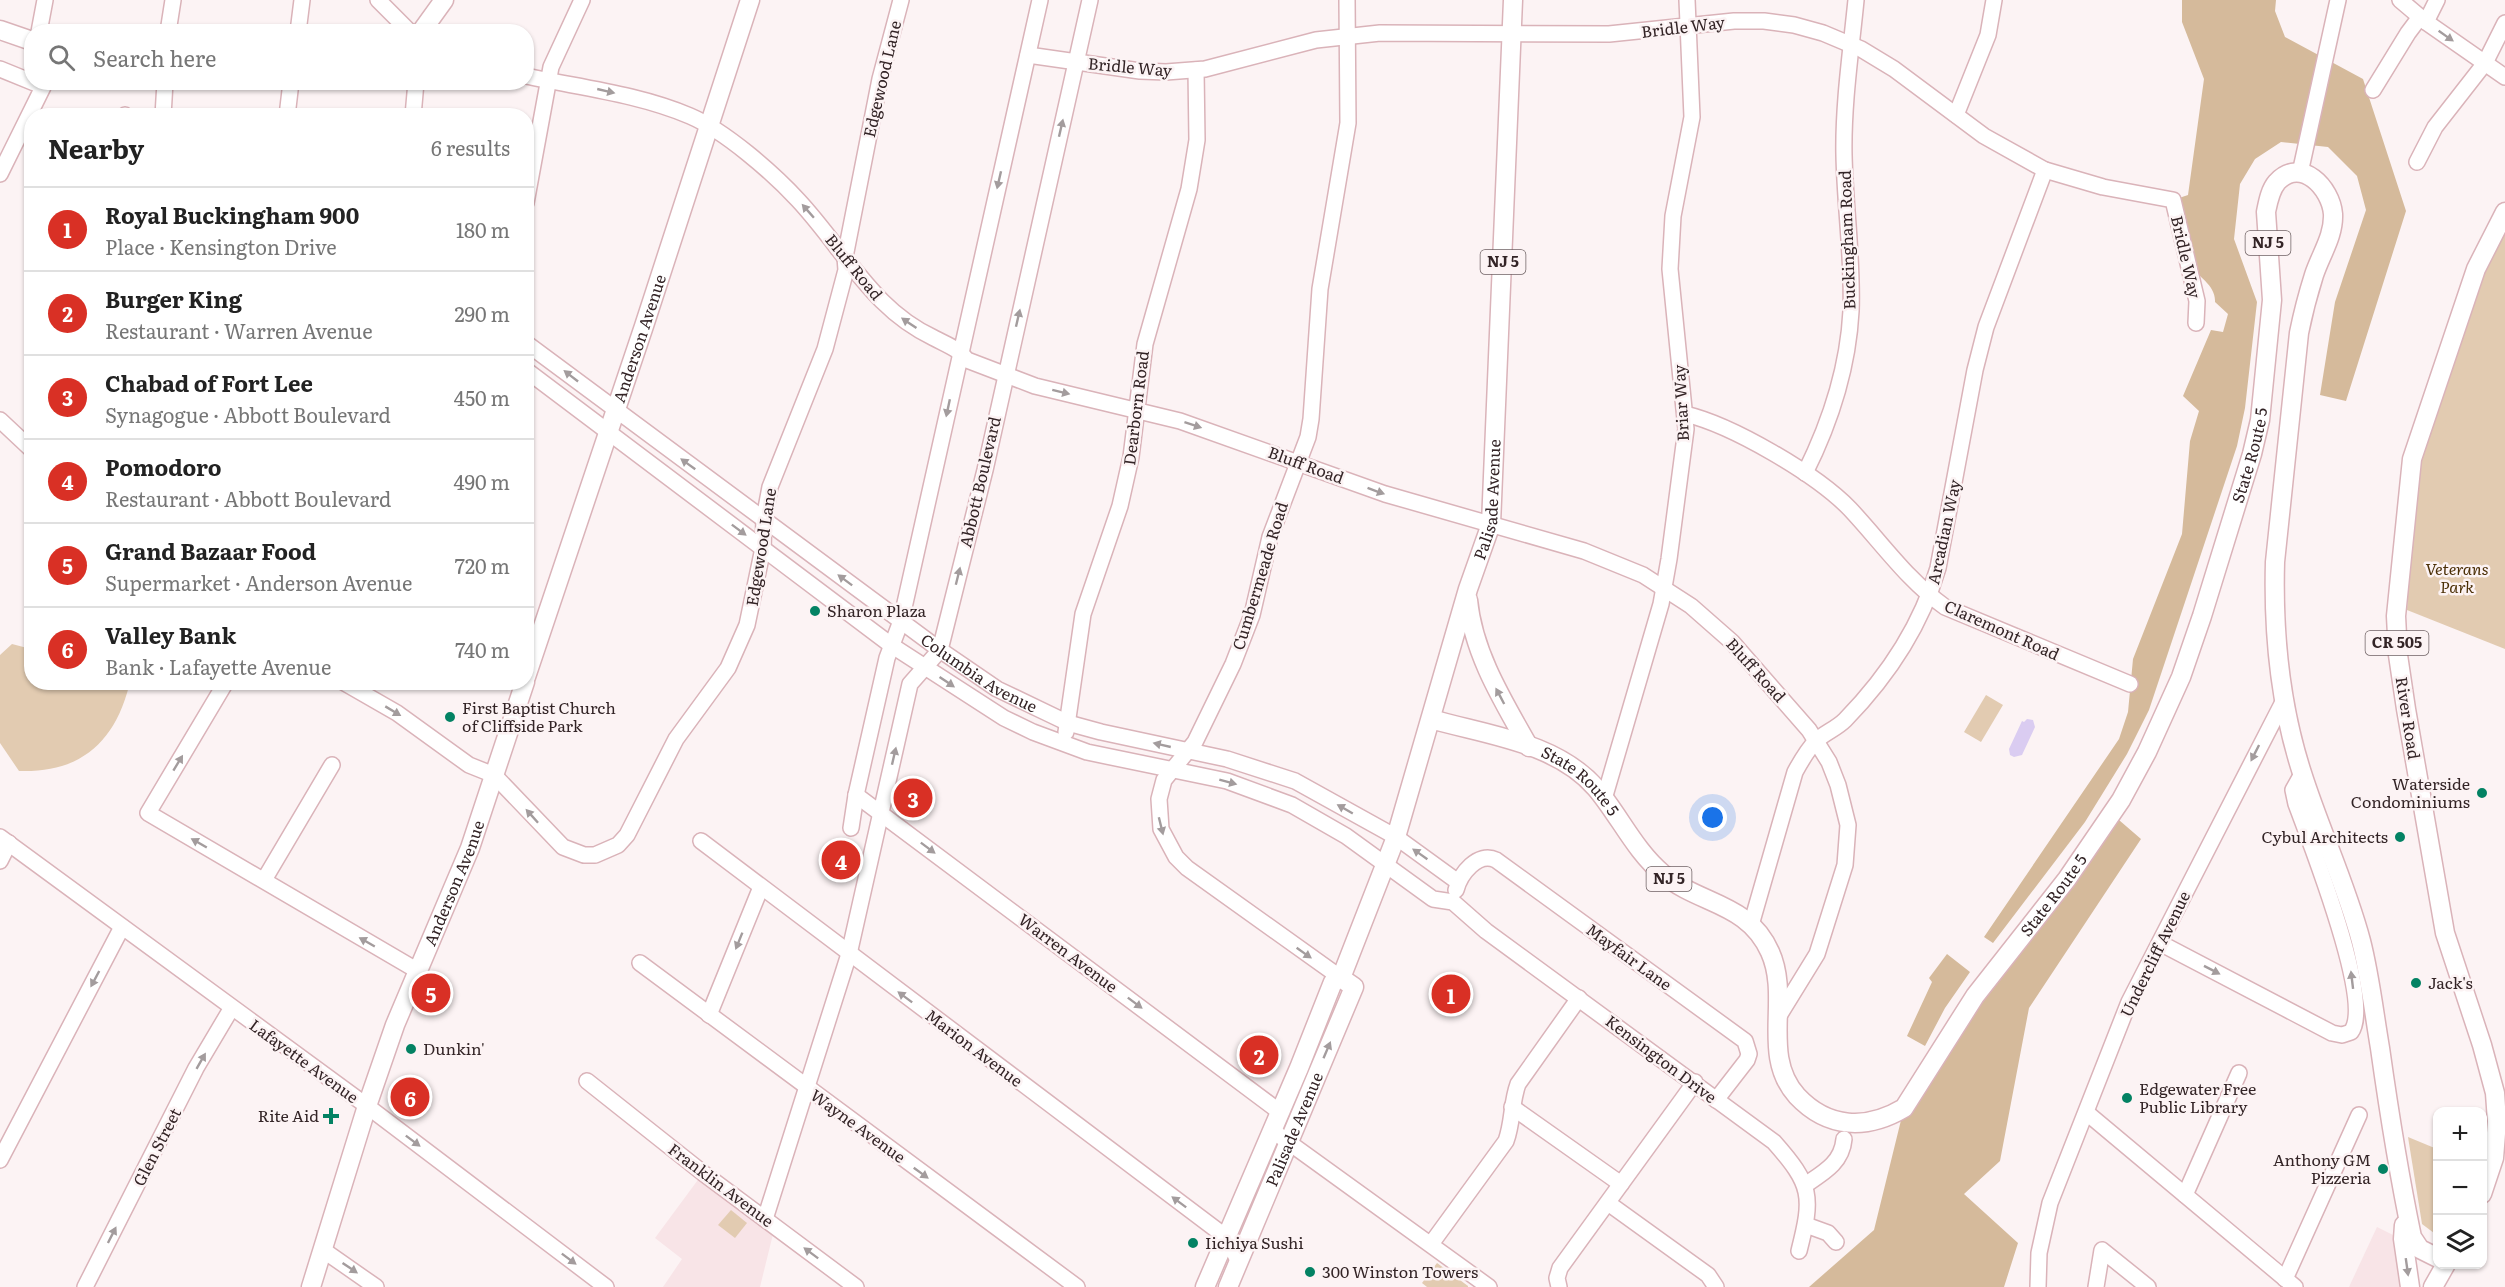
<!DOCTYPE html>
<meta charset="utf-8">
<style>
:root{--surface:#fff;--page:#f6f6f6;--text:#222;--muted:#767676;--line:#e0e0e0;--accent:#d93025}
body{margin:0;font-family:Literata,serif;background:var(--page);color:var(--text)}
.controls{position:absolute;right:18px;bottom:18px;display:grid;overflow:hidden;border-radius:12px;box-shadow:0 2px 4px #0004}
.controls button{width:54px;height:54px;display:grid;place-items:center;padding:0;border:0;border-bottom:2px solid var(--line);background:var(--surface);color:var(--text);font:30px sans-serif}
.you{position:absolute;left:1713px;top:818px;width:21px;height:21px;margin:-15px;border:4px solid #fff;border-radius:50%;background:#1a73e8;box-shadow:0 0 0 9px #1a73e833}
.badge{display:grid;place-items:center;width:39px;height:39px;border-radius:50%;background:var(--accent);color:#fff;font-size:20px;font-weight:700}
.pin{position:absolute;translate:-50% -50%;border:3px solid #fff;box-shadow:0 2px 6px #0006}
.list{margin:0;padding:0;list-style:none}
h2{display:flex;justify-content:space-between;align-items:center;height:78px;margin:0;padding:0 24px;font-size:26px}
h2 small{font-size:20px;font-weight:400;color:var(--muted)}
.list li{display:grid;grid-template-columns:39px 1fr auto;gap:18px;align-items:center;box-sizing:border-box;height:84px;padding:0 24px;border-top:2px solid var(--line)}
.list b{display:block;font-size:22px;white-space:nowrap}
.list p{margin:0;font-size:20px;white-space:nowrap;color:var(--muted)}
.list em{font-size:20px;font-style:normal;color:var(--muted)}
.icon{flex:none;width:33px;height:33px;fill:none;stroke:currentColor;stroke-width:2;stroke-linecap:round;stroke-linejoin:round}
.map{position:relative;flex:none;width:2505px;height:1287px;overflow:hidden}
.search{position:absolute;background:var(--surface);box-shadow:0 2px 4px #0004;left:24px;top:24px;width:510px;height:66px;display:flex;align-items:center;gap:15px;box-sizing:border-box;padding:0 21px;border-radius:24px;color:var(--muted);font-size:22px}
.panel{position:absolute;background:var(--surface);box-shadow:0 2px 4px #0004;left:24px;top:108px;width:510px;height:582px;border-radius:24px}
.map>svg:first-child{display:block}
.built{fill:#f8e4e7}
.green{fill:#e2cbb1}
.forest{fill:#d5ba9b}
.water{fill:#daccf1}
.lines{fill:none;stroke-linecap:round;stroke-linejoin:round}
.minor-casing{stroke:#dab3b9;stroke-width:18}
.major-casing{stroke:#dab3b9;stroke-width:21}
.minor{stroke:#fff;stroke-width:15}
.major{stroke:#fff;stroke-width:18}
.oneway{fill:#a39c9d}
.poi-dot{fill:#038263;stroke:#fcf3f4;stroke-width:2}
.labels{text-anchor:middle;stroke-width:5;stroke-linejoin:round;paint-order:stroke}
.shield{fill:#fcf3f4;stroke:#6f6264;stroke-width:1.5}
.shield-label{font-size:15px;font-weight:bold;fill:#332426}
.street-label{font-size:16px;fill:#332426;stroke:#fcf3f4}
.park-label{font-size:16px;font-style:italic;fill:#4b2f06;stroke:#fcf3f4}
.poi-label{font-size:16px;fill:#332426;stroke:#fcf3f4;text-anchor:start}
</style>
<div class="map">
<svg width="2505" height="1287" viewBox="0 0 2505 1287">
<rect width="100%" height="100%" fill="#fcf3f4"/>
<g class="built">
<path d="M 703,1173 L 775,1226 L 760,1287 L 663,1287 L 682,1259 L 655,1238 Z"/>
<path d="M 2377,1227 L 2397,1237 L 2407,1287 L 2349,1287 Z"/>
</g>
<g class="green">
<path d="M 2505,229 L 2505,649 L 2407,610 L 2415,449 L 2484,270 Z"/>
<path d="M 12,644 L 31,649 L 32,682 L 113,682 L 129,686 C 114,744 79,773 19,771 L 0,743 L 0,655 Z"/>
<path d="M 1986,695 L 2003,705 L 1981,742 L 1964,732 Z"/>
<path d="M 2408,1137 L 2437,1149 L 2438,1231 L 2434,1233 L 2422,1224 Z"/>
<path d="M 731,1210 L 747,1223 L 735,1238 L 718,1225 Z"/>
<path d="M 1437,1263 L 1468,1286 L 1468,1287 L 1427,1287 L 1422,1283 Z"/>
</g>
<g class="forest">
<path d="M 2182,0 L 2276,0 L 2275,11 L 2285,37 L 2363,79 L 2406,211 L 2346,401 L 2320,395 L 2335,302 L 2366,210 L 2357,176 L 2328,147 L 2281,142 L 2255,159 L 2240,184 L 2234,239 L 2257,302 L 2245,408 L 2237,446 L 2149,710 L 2127,754 L 2085,822 L 1993,943 L 1984,937 L 2119,739 L 2128,712 L 2133,659 L 2182,534 L 2190,441 L 2199,411 L 2183,396 L 2211,330 L 2223,332 L 2228,314 L 2215,302 C 2216,285 2198,277 2189,264 C 2182,253 2177,215 2173,200 L 2188,195 L 2204,79 L 2182,22 Z"/>
<path d="M 2112,814 L 2141,839 L 2029,1008 L 2000,1161 L 1964,1194 L 2018,1243 L 2004,1287 L 1809,1287 L 1874,1230 L 1904,1108 Z"/>
<path d="M 1947,954 L 1970,972 L 1945,1008 L 1925,1046 L 1907,1036 L 1932,982 L 1929,978 Z"/>
</g>
<path class="water" d="M 2027,719 L 2033,720 L 2035,727 L 2022,755 L 2014,757 L 2010,755 L 2009,749 L 2022,721 L 2024,722 Z"/>
<g class="lines">
<g class="minor-casing">
<g id="minor">
<path d="M 378,0 L 410,32"/>
<path d="M 2400,0 L 2426,22 L 2505,77"/>
<path d="M 2426,22 L 2437,0"/>
<path d="M 39,32 L 45,0"/>
<path d="M 168,32 L 173,0"/>
<path d="M 298,32 L 302,0"/>
<path d="M 1028,55 L 1140,71 L 1166,72 L 1205,69 L 1316,40 L 1380,33 L 1609,34 L 1734,21 L 1764,21 L 1794,25 L 1823,33 L 1861,49 L 1894,69 L 1984,136 L 2045,170 L 2103,187 L 2173,200 L 2197,301 L 2196,323"/>
<path d="M 0,69 L 32,82"/>
<path d="M 526,76 C 582,88 638,94 690,116 C 725,131 772,172 798,200 C 828,232 851,270 882,301 C 897,316 915,329 934,338 C 947,345 958,348 967,360 L 1035,386 L 1180,421 L 1385,494 L 1584,551 L 1643,575 L 1691,606 L 1732,642 L 1809,730 L 1829,762 L 1838,785 L 1848,825 L 1845,865 L 1817,954 L 1777,1019"/>
<path d="M 2373,90 L 2408,33 L 2420,17"/>
<path d="M 125,115 L 126,116"/>
<path d="M 1956,115 L 1988,35 L 1994,0"/>
<path d="M 163,116 L 165,82"/>
<path d="M 287,116 L 291,82"/>
<path d="M 413,116 L 416,82"/>
<path d="M 2417,162 L 2435,127 L 2485,63 L 2505,23"/>
<path d="M 2300,173 L 2338,0"/>
<path d="M 0,174 L 43,87 L 33,82"/>
<path d="M 526,203 L 551,67 L 582,0"/>
<path id="s1" d="M 526,343 L 940,650 L 997,689 L 1068,723 L 1101,732 L 1227,759 L 1295,781 L 1396,837 L 1458,882"/>
<path d="M 526,370 L 891,645 L 1004,718 L 1033,732 L 1087,752 L 1227,781 L 1292,805 L 1346,836 L 1433,899 L 1453,902 L 1486,931 L 1774,1142 C 1812,1185 1813,1196 1799,1251"/>
<path d="M 1685,414 C 1732,425 1816,474 1850,509 C 1881,542 1908,581 1945,607 L 2130,684"/>
<path d="M 0,420 L 32,450"/>
<path d="M 1805,473 C 1831,421 1848,369 1851,311 C 1853,259 1845,207 1844,155 C 1843,104 1851,51 1856,0"/>
<path d="M 226,682 L 148,813 L 418,971"/>
<path d="M 343,682 L 397,713 L 469,765 L 494,775 L 563,847 L 584,855 L 595,855 L 618,845 L 627,835 L 676,739 L 728,668 L 747,625 L 763,548 L 764,519 L 770,487 L 825,349 L 846,270 L 845,257 L 880,79 L 901,0"/>
<path d="M 1066,732 L 1083,614 L 1120,506 L 1131,457 L 1145,344 L 1189,189 L 1197,140 L 1196,70"/>
<path d="M 856,795 L 1280,1112"/>
<path d="M 1604,799 L 1661,604 L 1669,559 L 1686,429 L 1670,269 L 1673,216 L 1692,117 L 1687,0"/>
<path d="M 851,828 L 856,795 L 887,658 L 901,621 L 1040,0"/>
<path d="M 0,837 L 367,1106 L 606,1287"/>
<path d="M 701,841 L 1226,1237 L 1239,1262"/>
<path d="M 0,861 L 9,843"/>
<path d="M 264,880 L 332,765"/>
<path d="M 1456,890 C 1460,874 1478,851 1496,860 L 1745,1041 L 1749,1054 L 1747,1060 L 1716,1100"/>
<path d="M 1751,925 L 1795,772 C 1801,761 1807,750 1816,741 C 1824,733 1836,729 1845,720 C 1887,677 1921,626 1938,568 L 1975,370 L 1986,327 L 2045,170"/>
<path d="M 2160,943 L 2332,1033 L 2342,1035 L 2351,1032 C 2374,1002 2310,842 2296,804 L 2293,790 L 2302,774"/>
<path d="M 640,963 L 1077,1287"/>
<path d="M 1341,978 L 1187,868 L 1176,857 L 1161,829 L 1159,799 L 1164,780 L 1195,742 L 1233,664 L 1252,615 L 1270,537 L 1308,437 L 1311,419 L 1320,289 L 1348,123 L 1347,0"/>
<path d="M 709,1015 L 761,887"/>
<path d="M 587,1081 L 703,1173 L 856,1287"/>
<path d="M 1512,1107 L 1621,1184"/>
<path d="M 2087,1113 L 2295,1287"/>
<path d="M 1273,1131 L 1489,1287"/>
<path d="M 0,1160 L 122,927"/>
<path d="M 1805,1185 C 1823,1173 1842,1163 1844,1139"/>
<path d="M 2185,1195 L 2239,1073"/>
<path d="M 1608,1203 L 1708,1275 L 1716,1287"/>
<path d="M 765,1219 L 849,954 L 910,684 L 940,650 L 985,470 L 1090,0"/>
<path d="M 1806,1225 L 1828,1233 L 1836,1242"/>
<path d="M 1431,1244 L 1506,1141 C 1513,1122 1511,1103 1518,1084 L 1579,998"/>
<path d="M 323,1250 L 376,1287"/>
<path d="M 2285,1279 L 2359,1115"/>
<path d="M 85,1287 L 196,1068 L 231,1009"/>
<path d="M 1559,1287 L 1557,1278 L 1560,1268 L 1695,1082"/>
<path d="M 2038,1287 L 2039,1253 L 2050,1203 L 2129,1002 L 2283,702"/>
<path d="M 2096,1287 L 2102,1250 L 2148,1287"/>
</g>
</g>
<g class="major-casing">
<g id="major">
<path d="M 0,30 L 32,41"/>
<path d="M 421,32 L 444,0"/>
<path d="M 1468,600 C 1473,653 1503,701 1529,747"/>
<path id="s2" d="M 526,677 L 644,326 L 750,0"/>
<path id="s3" d="M 1431,719 C 1486,735 1556,742 1596,788 C 1619,815 1635,851 1663,874 C 1699,905 1748,902 1770,952 C 1791,998 1760,1055 1797,1096 C 1828,1129 1867,1130 1904,1108 L 1975,996 L 2067,879 L 2121,800 L 2147,752 L 2181,677 L 2202,616 L 2252,454 L 2260,420 L 2272,300 L 2266,212 C 2268,202 2270,190 2277,182 C 2301,156 2331,188 2333,214 C 2334,236 2321,254 2314,275 C 2308,294 2303,313 2299,333 L 2275,562 C 2273,634 2280,705 2302,773 C 2320,830 2346,884 2361,941 C 2370,976 2374,1013 2380,1048 C 2389,1112 2399,1175 2412,1237 L 2420,1249 L 2438,1258"/>
<path d="M 2482,1194 L 2494,1158 L 2497,1121 L 2495,1093 L 2482,1045 L 2445,933 L 2406,709 L 2398,655 L 2396,616 L 2412,459 L 2476,269 L 2505,212"/>
<path d="M 2404,1225 L 2403,1239 L 2410,1287"/>
<path id="s4" d="M 311,1287 L 367,1106 L 395,1025 L 470,848 L 525,682"/>
<path id="s5" d="M 1205,1287 L 1299,1068 L 1333,982 L 1341,978 L 1396,837 L 1468,589 L 1491,524 L 1513,0"/>
<path id="s6" d="M 1228,1287 L 1354,987 L 1341,978"/>
<path d="M 2433,1287 L 2446,1264"/>
</g>
</g>
<use href="#minor" class="minor"/>
<use href="#major" class="major"/>
</g>
<defs><path id="oneway-solid" d="M-6-.8H1V-3.2L6.5 0L1 3.2V.8H-6Z" transform="scale(1.5)"/></defs>
<g class="oneway">
<use href="#oneway-solid" transform="translate(2446 36) rotate(35)"/>
<use href="#oneway-solid" transform="translate(606 91) rotate(13)"/>
<use href="#oneway-solid" transform="translate(1061 128) rotate(-77)"/>
<use href="#oneway-solid" transform="translate(999 180) rotate(103)"/>
<use href="#oneway-solid" transform="translate(808 211) rotate(-131)"/>
<use href="#oneway-solid" transform="translate(1018 318) rotate(-77)"/>
<use href="#oneway-solid" transform="translate(909 323) rotate(-146)"/>
<use href="#oneway-solid" transform="translate(571 376) rotate(-142)"/>
<use href="#oneway-solid" transform="translate(1061 392) rotate(14)"/>
<use href="#oneway-solid" transform="translate(948 408) rotate(102)"/>
<use href="#oneway-solid" transform="translate(1193 425) rotate(18)"/>
<use href="#oneway-solid" transform="translate(688 464) rotate(-144)"/>
<use href="#oneway-solid" transform="translate(1376 491) rotate(20)"/>
<use href="#oneway-solid" transform="translate(739 530) rotate(37)"/>
<use href="#oneway-solid" transform="translate(958 576) rotate(-76)"/>
<use href="#oneway-solid" transform="translate(845 580) rotate(-143)"/>
<use href="#oneway-solid" transform="translate(947 682) rotate(34)"/>
<use href="#oneway-solid" transform="translate(1500 696) rotate(-118)"/>
<use href="#oneway-solid" transform="translate(393 711) rotate(31)"/>
<use href="#oneway-solid" transform="translate(1162 745) rotate(-167)"/>
<use href="#oneway-solid" transform="translate(2255 753) rotate(117)"/>
<use href="#oneway-solid" transform="translate(894 756) rotate(-77)"/>
<use href="#oneway-solid" transform="translate(178 763) rotate(-59)"/>
<use href="#oneway-solid" transform="translate(1228 782) rotate(15)"/>
<use href="#oneway-solid" transform="translate(1345 809) rotate(-150)"/>
<use href="#oneway-solid" transform="translate(532 816) rotate(-132)"/>
<use href="#oneway-solid" transform="translate(1161 826) rotate(76)"/>
<use href="#oneway-solid" transform="translate(199 843) rotate(-150)"/>
<use href="#oneway-solid" transform="translate(928 848) rotate(37)"/>
<use href="#oneway-solid" transform="translate(1420 854) rotate(-145)"/>
<use href="#oneway-solid" transform="translate(739 941) rotate(112)"/>
<use href="#oneway-solid" transform="translate(367 942) rotate(-150)"/>
<use href="#oneway-solid" transform="translate(1304 953) rotate(35)"/>
<use href="#oneway-solid" transform="translate(2212 970) rotate(27)"/>
<use href="#oneway-solid" transform="translate(95 979) rotate(118)"/>
<use href="#oneway-solid" transform="translate(2352 980) rotate(-97)"/>
<use href="#oneway-solid" transform="translate(905 997) rotate(-143)"/>
<use href="#oneway-solid" transform="translate(1135 1003) rotate(37)"/>
<use href="#oneway-solid" transform="translate(1327 1050) rotate(-67)"/>
<use href="#oneway-solid" transform="translate(201 1061) rotate(-60)"/>
<use href="#oneway-solid" transform="translate(413 1141) rotate(37)"/>
<use href="#oneway-solid" transform="translate(921 1173) rotate(36)"/>
<use href="#oneway-solid" transform="translate(1179 1202) rotate(-143)"/>
<use href="#oneway-solid" transform="translate(112 1235) rotate(-63)"/>
<use href="#oneway-solid" transform="translate(811 1253) rotate(-143)"/>
<use href="#oneway-solid" transform="translate(569 1259) rotate(37)"/>
<use href="#oneway-solid" transform="translate(2407 1267) rotate(82)"/>
<use href="#oneway-solid" transform="translate(350 1268) rotate(34)"/>
</g>
<g class="poi-dot">
<circle cx="815" cy="611" r="6"/>
<circle cx="450" cy="717" r="6"/>
<circle cx="2482" cy="793" r="6"/>
<circle cx="2400" cy="837" r="6"/>
<circle cx="2416" cy="983" r="6"/>
<circle cx="411" cy="1049" r="6"/>
<circle cx="2127" cy="1098" r="6"/>
<path d="M328 1107h6v6h6v6h-6v6h-6v-6h-6v-6h6z"/>
<circle cx="2383" cy="1169" r="6"/>
<circle cx="1193" cy="1243" r="6"/>
<circle cx="1310" cy="1272" r="6"/>
</g>
<g class="labels">
<g class="shield">
<rect x="2245.5" y="231" width="45" height="24" rx="4.5"/>
<rect x="1480.5" y="250" width="45" height="24" rx="4.5"/>
<rect x="2365.5" y="631" width="63" height="24" rx="4.5"/>
<rect x="1646.5" y="867" width="45" height="24" rx="4.5"/>
</g>
<g class="shield-label">
<text x="2268" y="248">NJ 5</text>
<text x="1503" y="267">NJ 5</text>
<text x="2397" y="648">CR 505</text>
<text x="1669" y="884">NJ 5</text>
</g>
<g class="street-label">
<text transform="translate(1683 27) rotate(-7)" y="6">Bridle Way</text>
<text transform="translate(1130 67) rotate(5)" y="6">Bridle Way</text>
<text transform="translate(882 79) rotate(-77)" y="6">Edgewood Lane</text>
<text transform="translate(1847 240) rotate(-92)" y="6">Buckingham Road</text>
<text transform="translate(2186 257) rotate(77)" y="6">Bridle Way</text>
<text transform="translate(854 267) rotate(51)" y="6">Bluff Road</text>
<text dy="6" stroke="none"><textPath href="#s2" startOffset="357">Anderson Avenue</textPath></text>
<text transform="translate(1681 403) rotate(-93)" y="6">Briar Way</text>
<text transform="translate(1136 408) rotate(-83)" y="6">Dearborn Road</text>
<text dy="6" stroke="none"><textPath href="#s3" startOffset="1440">State Route 5</textPath></text>
<text transform="translate(1306 465) rotate(20)" y="6">Bluff Road</text>
<text transform="translate(980 482) rotate(-77)" y="6">Abbott Boulevard</text>
<text dy="6" stroke="none"><textPath href="#s5" startOffset="842">Palisade Avenue</textPath></text>
<text transform="translate(1944 532) rotate(-78)" y="6">Arcadian Way</text>
<text transform="translate(761 547) rotate(-81)" y="6">Edgewood Lane</text>
<text transform="translate(1260 576) rotate(-73)" y="6">Cumbermeade Road</text>
<text transform="translate(2002 630) rotate(24)" y="6">Claremont Road</text>
<text transform="translate(1756 670) rotate(48)" y="6">Bluff Road</text>
<text dy="6" stroke="none"><textPath href="#s1" startOffset="561">Columbia Avenue</textPath></text>
<text transform="translate(2408 718) rotate(81)" y="6">River Road</text>
<text dy="6" stroke="none"><textPath href="#s3" startOffset="165">State Route 5</textPath></text>
<text dy="6" stroke="none"><textPath href="#s4" startOffset="429">Anderson Avenue</textPath></text>
<text dy="6" stroke="none"><textPath href="#s3" startOffset="954">State Route 5</textPath></text>
<text transform="translate(1068 953) rotate(37)" y="6">Warren Avenue</text>
<text transform="translate(2155 954) rotate(-64)" y="6">Undercliff Avenue</text>
<text transform="translate(1629 957) rotate(36)" y="6">Mayfair Lane</text>
<text transform="translate(974 1048) rotate(37)" y="6">Marion Avenue</text>
<text transform="translate(1661 1059) rotate(37)" y="6">Kensington Drive</text>
<text transform="translate(304 1061) rotate(36)" y="6">Lafayette Avenue</text>
<text transform="translate(858 1126) rotate(36)" y="6">Wayne Avenue</text>
<text dy="6" stroke="none"><textPath href="#s6" startOffset="171">Palisade Avenue</textPath></text>
<text transform="translate(157 1147) rotate(-63)" y="6">Glen Street</text>
<text transform="translate(721 1185) rotate(37)" y="6">Franklin Avenue</text>
</g>
<g class="park-label">
<text x="2457" y="575">Veterans<tspan x="2457" dy="18">Park</tspan></text>
</g>
<g class="poi-label">
<text x="827" y="617">Sharon Plaza</text>
<text x="462" y="714">First Baptist Church<tspan x="462" dy="18">of Cliffside Park</tspan></text>
<text x="2470" y="790" text-anchor="end">Waterside<tspan x="2470" dy="18">Condominiums</tspan></text>
<text x="2388" y="843" text-anchor="end">Cybul Architects</text>
<text x="2428" y="989">Jack's</text>
<text x="423" y="1055">Dunkin'</text>
<text x="2139" y="1095">Edgewater Free<tspan x="2139" dy="18">Public Library</tspan></text>
<text x="319" y="1122" text-anchor="end">Rite Aid</text>
<text x="2371" y="1166" text-anchor="end">Anthony GM<tspan x="2371" dy="18">Pizzeria</tspan></text>
<text x="1205" y="1249">Iichiya Sushi</text>
<text x="1322" y="1278">300 Winston Towers</text>
</g>
</g>
</svg>
<div class="controls">
<button>+</button>
<button>−</button>
<button><svg class="icon" aria-label="layers" viewBox="0 0 24 24"><path d="M12 4l9 5-9 5-9-5zM3 14l9 5 9-5"/></svg></button>
</div>
<div class="you"></div>
<div class="pin badge" style="left:1451px;top:994px">1</div>
<div class="pin badge" style="left:1259px;top:1055px">2</div>
<div class="pin badge" style="left:913px;top:798px">3</div>
<div class="pin badge" style="left:841px;top:860px">4</div>
<div class="pin badge" style="left:431px;top:993px">5</div>
<div class="pin badge" style="left:410px;top:1097px">6</div>
<div class="search"><svg class="icon" aria-label="search" viewBox="0 0 24 24"><circle cx="10" cy="10" r="6"/><path d="M15 15l6 6"/></svg>Search here</div>
<section class="panel">
<h2>Nearby<small>6 results</small></h2>
<ul class="list">
<li><span class="badge">1</span><div><b>Royal Buckingham 900</b><p>Place · Kensington Drive</p></div><em>180 m</em></li>
<li><span class="badge">2</span><div><b>Burger King</b><p>Restaurant · Warren Avenue</p></div><em>290 m</em></li>
<li><span class="badge">3</span><div><b>Chabad of Fort Lee</b><p>Synagogue · Abbott Boulevard</p></div><em>450 m</em></li>
<li><span class="badge">4</span><div><b>Pomodoro</b><p>Restaurant · Abbott Boulevard</p></div><em>490 m</em></li>
<li><span class="badge">5</span><div><b>Grand Bazaar Food</b><p>Supermarket · Anderson Avenue</p></div><em>720 m</em></li>
<li><span class="badge">6</span><div><b>Valley Bank</b><p>Bank · Lafayette Avenue</p></div><em>740 m</em></li>
</ul>
</section>
</div>
